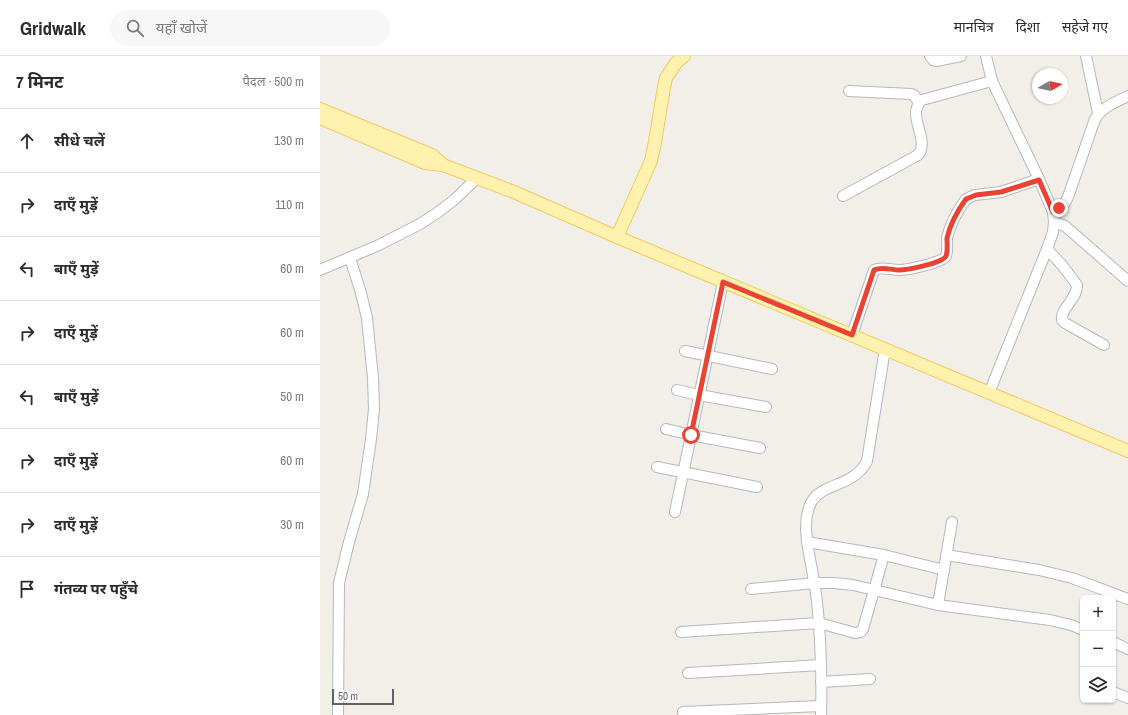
<!DOCTYPE html>
<html lang="hi">
<meta charset="utf-8">
<style>
:root{--surface:#fff;--page:#f7f7f7;--text:#2b2b33;--muted:#7c7c81;--line:#e1e1e2}
body{margin:0;font-family:"Archivo Narrow","Noto Sans Devanagari",sans-serif;background:var(--page);color:var(--text)}
.controls{position:absolute;right:12px;bottom:12px;display:grid;overflow:hidden;border-radius:6px;box-shadow:0 1px 3px #0004}
.controls button{width:36px;height:36px;display:grid;place-items:center;padding:0;border:0;border-bottom:1px solid var(--line);background:var(--surface);color:var(--text);font:20px sans-serif}
.compass{position:absolute;left:712px;top:12px;width:36px;height:36px;border-radius:50%;background:var(--surface);box-shadow:0 1px 3px #0004;rotate:81deg}
.scale{position:absolute;left:12px;bottom:10px;width:62px;box-sizing:border-box;padding-left:4px;border:2px solid #5f6368;border-top:0;font-size:11px;line-height:14px;white-space:nowrap;color:#5f6368;-webkit-text-stroke:3px #fff;paint-order:stroke}
.stop{position:absolute;width:12px;height:12px;margin:-9px;border:3px solid #ea4335;border-radius:50%;background:#fff}
.stop.end{background:#ea4335;border-color:#fff;box-shadow:0 1px 4px #0008}
.list{margin:0;padding:0;list-style:none}
h2{display:flex;justify-content:space-between;align-items:center;height:52px;margin:0;padding:0 16px;font-size:17px}
h2 small{font-size:13px;font-weight:400;color:var(--muted)}
.list li{display:grid;grid-template-columns:26px 1fr auto;gap:12px;align-items:center;box-sizing:border-box;height:64px;padding:0 16px;border-top:1px solid var(--line)}
.list b{display:block;font-size:15px;white-space:nowrap}
.list em{font-size:13px;font-style:normal;color:var(--muted)}
.icon{flex:none;width:22px;height:22px;fill:none;stroke:currentColor;stroke-width:2;stroke-linecap:round;stroke-linejoin:round}
.map{position:relative;flex:none;width:808px;height:659px;overflow:hidden}
header{display:flex;align-items:center;gap:24px;box-sizing:border-box;height:56px;padding:0 20px;background:var(--surface);border-bottom:1px solid var(--line)}
header strong{font-size:19px}
nav{display:flex;gap:22px;margin-inline-start:auto;font-size:14px}
.search{width:280px;height:36px;background:var(--page);display:flex;align-items:center;gap:10px;box-sizing:border-box;padding:0 14px;border-radius:22px;color:var(--muted);font-size:15px}
main{display:flex}
aside{flex:1;background:var(--surface)}
.map>svg:first-child{display:block}
.lines{fill:none;stroke-linecap:round;stroke-linejoin:round}
.minor-casing{stroke:#b5b8bc;stroke-width:12}
.major-casing{stroke:#f2c960;stroke-width:14}
.minor{stroke:#fff;stroke-width:10}
.major{stroke:#fff2af;stroke-width:12}
.route{stroke:#ea4335;stroke-width:5}
</style>
<header>
<strong>Gridwalk</strong>
<div class="search"><svg class="icon" aria-label="search" viewBox="0 0 24 24"><circle cx="10" cy="10" r="6"/><path d="M15 15l6 6"/></svg>यहाँ खोजें</div>
<nav><a>मानचित्र</a><a>दिशा</a><a>सहेजे गए</a></nav>
</header>
<main>
<aside>
<h2>7 मिनट<small>पैदल · 500 m</small></h2>
<ul class="list">
<li><svg class="icon" aria-label="ahead" viewBox="0 0 24 24"><path d="M12 20V5M6 11l6-6 6 6"/></svg><div><b>सीधे चलें</b></div><em>130 m</em></li>
<li><svg class="icon" aria-label="right" viewBox="0 0 24 24"><path d="M7 20v-9h11M14 6l5 5-5 5"/></svg><div><b>दाएँ मुड़ें</b></div><em>110 m</em></li>
<li><svg class="icon" aria-label="left" viewBox="0 0 24 24"><path d="M17 20v-9H6M10 6l-5 5 5 5"/></svg><div><b>बाएँ मुड़ें</b></div><em>60 m</em></li>
<li><svg class="icon" aria-label="right" viewBox="0 0 24 24"><path d="M7 20v-9h11M14 6l5 5-5 5"/></svg><div><b>दाएँ मुड़ें</b></div><em>60 m</em></li>
<li><svg class="icon" aria-label="left" viewBox="0 0 24 24"><path d="M17 20v-9H6M10 6l-5 5 5 5"/></svg><div><b>बाएँ मुड़ें</b></div><em>50 m</em></li>
<li><svg class="icon" aria-label="right" viewBox="0 0 24 24"><path d="M7 20v-9h11M14 6l5 5-5 5"/></svg><div><b>दाएँ मुड़ें</b></div><em>60 m</em></li>
<li><svg class="icon" aria-label="right" viewBox="0 0 24 24"><path d="M7 20v-9h11M14 6l5 5-5 5"/></svg><div><b>दाएँ मुड़ें</b></div><em>30 m</em></li>
<li><svg class="icon" aria-label="arrive" viewBox="0 0 24 24"><path d="M6 21V4h12l-3 4 3 4H6"/></svg><div><b>गंतव्य पर पहुँचे</b></div></li>
</ul>
</aside>
<div class="map">
<svg width="808" height="659" viewBox="0 0 808 659">
<rect width="100%" height="100%" fill="#f1efe8"/>
<g class="lines">
<g class="minor-casing">
<g id="minor">
<path d="M 610,0 L 613,4 L 616,5 L 641,0"/>
<path d="M 666,0 L 672,25 L 719,123 L 733,156 L 734,166 L 733,176 L 727,193 L 669,337"/>
<path d="M 766,0 L 778,57"/>
<path d="M 529,35 L 591,38 L 594,39 L 599,47"/>
<path d="M 523,140 L 598,99 C 611,84 585,59 602,44 L 672,25"/>
<path d="M 733,156 L 745,147 L 748,141 L 775,63 C 782,51 796,46 808,40"/>
<path d="M 734,166 L 745,170 L 808,225"/>
<path d="M 727,193 L 742,209 L 757,229 C 758,242 740,253 742,264 L 745,267 L 784,289"/>
<path d="M 0,214 L 59,189 L 100,168 L 117,157 L 134,144 L 157,122"/>
<path d="M 532,279 L 554,214 C 562,210 571,214 579,214 C 586,214 623,207 626,200 C 628,195 627,188 627,182 C 630,169 638,154 646,143 L 655,139 L 681,136 L 719,123"/>
<path d="M 365,295 L 452,313"/>
<path d="M 357,334 L 379,339 L 446,351"/>
<path d="M 346,373 L 371,379 L 440,392"/>
<path d="M 337,411 L 437,431"/>
<path d="M 355,456 L 403,226"/>
<path d="M 487,486 L 564,499 L 624,514"/>
<path d="M 626,499 L 719,514 L 752,522 L 808,543"/>
<path d="M 431,533 L 495,527 L 514,527 L 533,529 L 618,549 L 730,564 L 751,569 L 763,574"/>
<path d="M 618,549 L 632,466"/>
<path d="M 361,576 L 499,567 L 535,577 L 541,576 L 543,573 L 564,499"/>
<path d="M 793,586 L 808,593"/>
<path d="M 368,617 L 501,609"/>
<path d="M 501,626 L 550,623"/>
<path d="M 793,636 L 808,642"/>
<path d="M 363,656 L 501,650"/>
<path d="M 18,659 L 19,527 L 29,486 L 43,438 L 51,383 L 54,353 L 53,322 L 47,262 L 41,237 L 30,202"/>
<path d="M 501,659 C 502,629 501,598 499,568 C 498,554 497,540 494,526 C 491,502 479,467 492,445 C 503,427 535,430 547,405 L 565,293"/>
</g>
</g>
<g class="major-casing">
<g id="major">
<path d="M 0,53 L 112,99 L 123,109"/>
<path d="M 0,62 L 105,107 L 123,109 L 194,136 L 297,181 L 808,395"/>
<path d="M 297,181 L 331,105 L 335,86 L 344,31 L 346,22 L 356,7 L 364,0"/>
</g>
</g>
<use href="#minor" class="minor"/>
<use href="#major" class="major"/>
</g>
<g class="lines">
<path class="route" d="M 371,379 L 403,226 L 532,279 L 554,214 C 562,210 571,214 579,214 C 587,214 623,207 626,200 C 628,195 627,188 627,182 C 630,169 638,154 646,143 L 656,139 L 681,136 L 719,124 L 733,156 L 739,152"/>
</g>
</svg>
<div class="controls">
<button>+</button>
<button>−</button>
<button><svg class="icon" aria-label="layers" viewBox="0 0 24 24"><path d="M12 4l9 5-9 5-9-5zM3 14l9 5 9-5"/></svg></button>
</div>
<svg class="compass" viewBox="-18 -18 36 36"><path d="M0-13l5 13h-10z" fill="#e53935"/><path d="M0 13l5-13h-10z" fill="#7c7c81"/></svg>
<div class="scale">50 m</div>
<div class="stop" style="left:371px;top:379px"></div>
<div class="stop end" style="left:739px;top:152px"></div>
</div>
</main>
